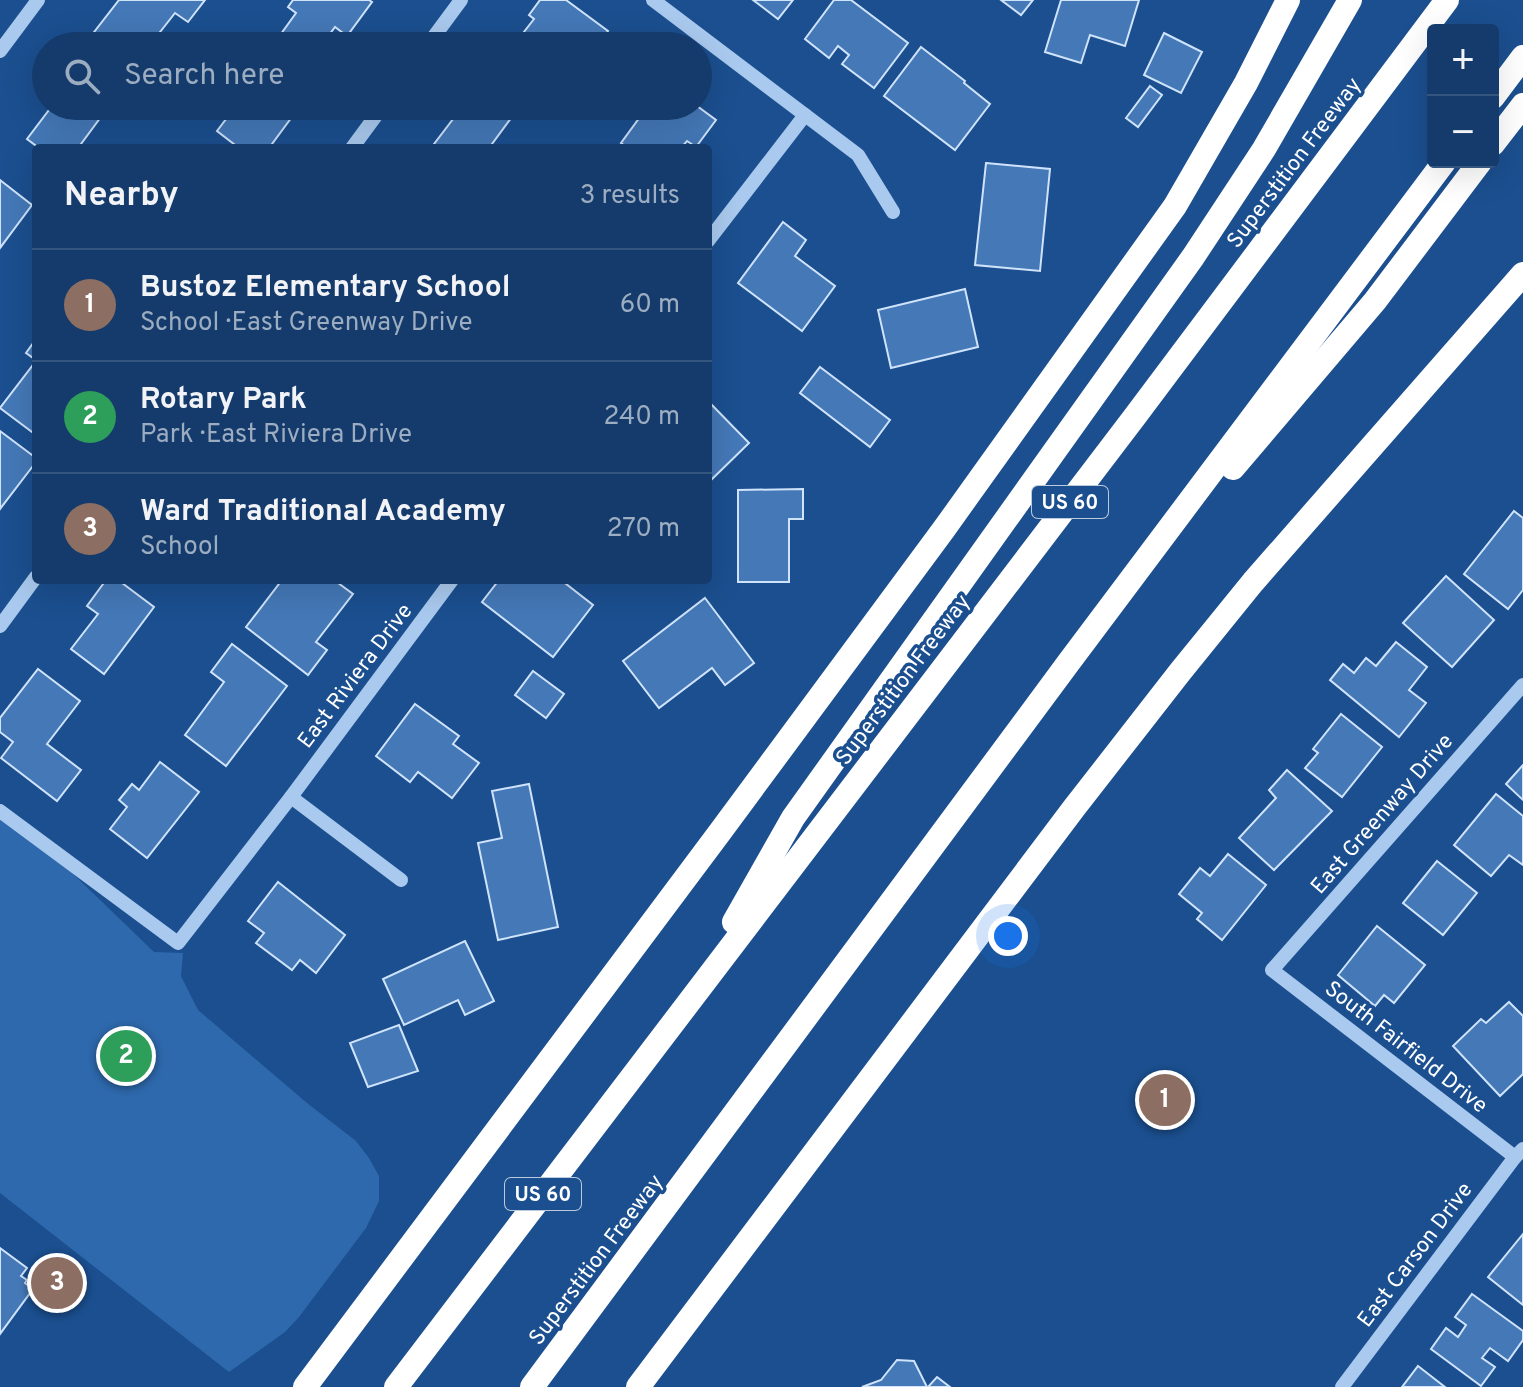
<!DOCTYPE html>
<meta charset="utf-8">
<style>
:root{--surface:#143b6b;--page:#1d4271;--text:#f1f3f6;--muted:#9dadc1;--line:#33557e;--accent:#8c9099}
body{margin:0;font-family:Overpass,sans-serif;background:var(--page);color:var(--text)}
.controls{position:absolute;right:24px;top:24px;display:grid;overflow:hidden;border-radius:8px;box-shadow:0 8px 32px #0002}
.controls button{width:72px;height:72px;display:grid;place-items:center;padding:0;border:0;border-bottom:2px solid var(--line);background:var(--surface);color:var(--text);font:40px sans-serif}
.you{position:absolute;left:1008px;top:936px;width:28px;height:28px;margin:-20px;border:6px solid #fff;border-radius:50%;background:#1a73e8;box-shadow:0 0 0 12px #1a73e833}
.badge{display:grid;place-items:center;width:52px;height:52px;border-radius:50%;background:var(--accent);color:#fff;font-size:26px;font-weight:700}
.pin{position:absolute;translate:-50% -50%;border:4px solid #fff;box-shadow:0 2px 8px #0006}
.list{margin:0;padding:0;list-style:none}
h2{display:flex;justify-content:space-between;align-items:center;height:104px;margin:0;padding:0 32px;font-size:34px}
h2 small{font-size:26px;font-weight:400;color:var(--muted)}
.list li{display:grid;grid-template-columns:52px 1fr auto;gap:24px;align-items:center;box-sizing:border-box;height:112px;padding:0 32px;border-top:2px solid var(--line)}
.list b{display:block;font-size:30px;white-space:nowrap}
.list p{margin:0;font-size:26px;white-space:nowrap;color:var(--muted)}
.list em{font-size:26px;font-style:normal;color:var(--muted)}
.icon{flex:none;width:44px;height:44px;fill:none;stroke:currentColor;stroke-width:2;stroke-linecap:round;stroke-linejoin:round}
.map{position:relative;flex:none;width:1523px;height:1387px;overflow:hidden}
.search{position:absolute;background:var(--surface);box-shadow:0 8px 32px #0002;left:32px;top:32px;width:680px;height:88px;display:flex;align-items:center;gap:20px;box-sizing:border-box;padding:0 28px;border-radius:44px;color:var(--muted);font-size:30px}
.panel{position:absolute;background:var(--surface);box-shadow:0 8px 32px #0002;left:32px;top:144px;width:680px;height:440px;border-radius:8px}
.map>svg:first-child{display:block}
.green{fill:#2e69ad}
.building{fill:#4478b7;stroke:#cfe3fa;stroke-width:2}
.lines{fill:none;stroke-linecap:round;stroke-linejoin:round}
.minor{stroke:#a9c9ee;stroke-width:14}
.highway{stroke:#fff;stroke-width:24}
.labels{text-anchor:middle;stroke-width:7;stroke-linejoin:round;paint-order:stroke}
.shield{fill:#1b4f8f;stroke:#bbcadd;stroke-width:2}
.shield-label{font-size:20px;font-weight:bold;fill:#fff}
.street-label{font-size:22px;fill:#fff;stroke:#1b4f8f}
</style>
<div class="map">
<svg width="1523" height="1387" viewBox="0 0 1523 1387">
<rect width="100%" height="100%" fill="#1b4f8f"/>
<path class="green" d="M 0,811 L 37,839 L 154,952 L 183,953 L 181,976 L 198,1010 L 307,1103 L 356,1141 L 369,1158 L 379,1176 L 379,1201 L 366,1228 L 299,1317 L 285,1332 L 229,1372 L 0,1193 Z"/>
<g class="building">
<path d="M 119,0 L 205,0 L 188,22 L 175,13 L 149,46 L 105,46 L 91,36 Z"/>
<path d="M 293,0 L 369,0 L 372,2 L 347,36 L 335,27 L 321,46 L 289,46 L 278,38 L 296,13 L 288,7 Z"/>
<path d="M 540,0 L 566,0 L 608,31 L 597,46 L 513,46 L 534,19 L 529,15 Z"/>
<path d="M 753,0 L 793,0 L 778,19 Z"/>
<path d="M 834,0 L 851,0 L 908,43 L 874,88 L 842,64 L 849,55 L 838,46 L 829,58 L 805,39 Z"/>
<path d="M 1001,0 L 1033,0 L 1021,15 Z"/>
<path d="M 1061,0 L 1139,0 L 1125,46 L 1090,35 L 1081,63 L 1045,52 Z"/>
<path d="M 1164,33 L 1202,52 L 1181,93 L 1144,75 Z"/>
<path d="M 921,47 L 965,81 L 964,83 L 990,104 L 955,150 L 884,96 Z"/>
<path d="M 1150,86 L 1162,95 L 1138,127 L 1126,118 Z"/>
<path d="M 52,106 L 109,106 L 78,148 L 39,148 L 27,139 Z"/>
<path d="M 236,106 L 300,106 L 269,148 L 239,148 L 217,131 Z"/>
<path d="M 463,106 L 520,106 L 489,148 L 431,148 Z"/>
<path d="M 648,106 L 697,106 L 716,120 L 696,147 L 687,141 L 681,148 L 628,148 L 621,143 Z"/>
<path d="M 986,163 L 1050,169 L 1040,271 L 975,265 Z"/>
<path d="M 0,180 L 32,205 L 0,248 Z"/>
<path d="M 783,222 L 806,240 L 795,256 L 835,286 L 802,331 L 738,283 Z"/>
<path d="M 965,289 L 978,347 L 891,368 L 878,310 Z"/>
<path d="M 36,339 L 36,360 L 26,353 Z"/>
<path d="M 36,361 L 36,435 L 0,408 Z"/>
<path d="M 820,367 L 890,420 L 870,447 L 800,393 Z"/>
<path d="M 708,401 L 749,443 L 709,482 L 708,481 Z"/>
<path d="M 0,431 L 36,458 L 36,462 L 0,509 Z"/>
<path d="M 803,489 L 803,519 L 789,519 L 789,582 L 738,582 L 738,490 Z"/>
<path d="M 1514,511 L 1523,518 L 1523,590 L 1508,609 L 1464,574 Z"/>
<path d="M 1446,576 L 1494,620 L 1452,667 L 1403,623 Z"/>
<path d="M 106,580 L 118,580 L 154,607 L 104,674 L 71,649 L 98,614 L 87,606 Z"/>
<path d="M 282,580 L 334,580 L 353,594 L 316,642 L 327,650 L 308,675 L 246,627 Z"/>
<path d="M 499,580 L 561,580 L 593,605 L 553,657 L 482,602 Z"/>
<path d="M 705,598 L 754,663 L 725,685 L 712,668 L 659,708 L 623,661 Z"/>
<path d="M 1396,642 L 1427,667 L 1409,690 L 1426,703 L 1399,737 L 1330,680 L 1343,664 L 1354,673 L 1366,658 L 1376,666 Z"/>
<path d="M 232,644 L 287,686 L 226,766 L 185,735 L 224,682 L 211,672 Z"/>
<path d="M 38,669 L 80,701 L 47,744 L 81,770 L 57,801 L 1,758 L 13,742 L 0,732 L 0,718 Z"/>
<path d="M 533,671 L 564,694 L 546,718 L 515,695 Z"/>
<path d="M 415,704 L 459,736 L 453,744 L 479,763 L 452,798 L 418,772 L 410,782 L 376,756 Z"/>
<path d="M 1341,714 L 1382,747 L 1342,797 L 1305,768 L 1318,753 L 1313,749 Z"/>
<path d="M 160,762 L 199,792 L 147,858 L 110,829 L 127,807 L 119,800 L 132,784 L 139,790 Z"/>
<path d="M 1523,765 L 1523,800 L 1506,784 Z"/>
<path d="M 1287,770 L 1332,811 L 1274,870 L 1239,838 L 1276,798 L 1269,790 Z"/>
<path d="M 529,784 L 558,927 L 498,940 L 478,843 L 502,838 L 492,791 Z"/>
<path d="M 1496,794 L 1523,816 L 1523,865 L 1509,855 L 1491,876 L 1454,845 Z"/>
<path d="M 1228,854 L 1266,885 L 1222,940 L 1197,919 L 1202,913 L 1179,894 L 1200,868 L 1210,876 Z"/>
<path d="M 1437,861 L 1477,893 L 1443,935 L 1403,903 Z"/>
<path d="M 278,882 L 345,935 L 316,973 L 300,960 L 292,970 L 256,943 L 264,933 L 248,921 Z"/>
<path d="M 1377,926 L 1425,965 L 1394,1003 L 1384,995 L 1375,1006 L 1338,975 Z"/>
<path d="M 465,941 L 494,1001 L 465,1015 L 458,1000 L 404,1025 L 383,979 Z"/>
<path d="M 1509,1002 L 1523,1016 L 1523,1074 L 1500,1096 L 1453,1046 L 1481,1019 L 1486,1023 Z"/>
<path d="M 399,1025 L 418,1071 L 368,1087 L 350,1043 Z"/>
<path d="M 1523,1234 L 1523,1305 L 1488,1277 Z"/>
<path d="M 0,1248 L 27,1268 L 21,1276 L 27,1280 L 25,1283 L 33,1289 L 0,1334 Z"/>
<path d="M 1472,1294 L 1523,1331 L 1523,1340 L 1508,1361 L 1490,1348 L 1482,1358 L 1495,1367 L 1481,1386 L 1431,1349 L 1446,1328 L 1458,1337 L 1466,1325 L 1455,1317 Z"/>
<path d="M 897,1360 L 914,1361 L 927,1387 L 862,1387 L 881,1380 Z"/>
<path d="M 1418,1366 L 1445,1387 L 1402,1387 Z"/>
<path d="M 937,1377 L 950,1387 L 928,1387 Z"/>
</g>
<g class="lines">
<g class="minor">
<path d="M 653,0 L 858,155 L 893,212"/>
<path d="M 427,46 L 461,0"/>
<path d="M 0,51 L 38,0"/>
<path d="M 352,148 L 383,106"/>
<path d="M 708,241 L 805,115"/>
<path d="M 0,626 L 36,577"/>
<path d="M 291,797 L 401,880"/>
<path d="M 0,811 L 178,943 L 291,797 L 452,580"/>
<path d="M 1515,1157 L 1272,970 L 1523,685"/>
<path d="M 1342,1387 L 1515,1157 L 1523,1149"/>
</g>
<g class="highway">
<path d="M 1493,97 L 1523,57"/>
<path d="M 1493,144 L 1523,105"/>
<path d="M 1233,468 L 1375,301 L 1480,162"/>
<path d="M 734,922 L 793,818 L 1193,257 L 1264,149 L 1350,0"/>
<path d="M 305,1387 L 720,832 L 944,529 L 1175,206 L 1246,83 L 1288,0"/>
<path d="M 396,1387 L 1136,415 L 1447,0"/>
<path d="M 532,1387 L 1069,662 L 1444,162"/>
<path d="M 638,1387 L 1074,808 L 1180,672 L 1253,582 L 1523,274"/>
</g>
</g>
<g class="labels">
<g class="shield">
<rect x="1032" y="486" width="76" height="32" rx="6"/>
<rect x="505" y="1178" width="76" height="32" rx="6"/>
</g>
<g class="shield-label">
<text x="1070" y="509">US 60</text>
<text x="543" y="1201">US 60</text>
</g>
<g class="street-label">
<text transform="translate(1293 162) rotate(-53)" y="8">Superstition Freeway</text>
<text transform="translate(354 675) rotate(-53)" y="8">East Riviera Drive</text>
<text transform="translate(902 679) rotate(-53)" y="8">Superstition Freeway</text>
<text transform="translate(1381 813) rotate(-49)" y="8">East Greenway Drive</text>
<text transform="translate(1407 1046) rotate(38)" y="8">South Fairfield Drive</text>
<text transform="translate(1414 1254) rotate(-53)" y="8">East Carson Drive</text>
<text transform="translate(595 1259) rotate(-53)" y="8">Superstition Freeway</text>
</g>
</g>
</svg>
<div class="controls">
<button>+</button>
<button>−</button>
</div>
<div class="you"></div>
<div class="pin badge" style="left:1165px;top:1100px;background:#8d6e63">1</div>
<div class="pin badge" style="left:126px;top:1056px;background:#2e9e5b">2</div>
<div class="pin badge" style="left:57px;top:1283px;background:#8d6e63">3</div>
<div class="search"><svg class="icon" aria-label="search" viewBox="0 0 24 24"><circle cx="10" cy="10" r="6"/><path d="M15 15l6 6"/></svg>Search here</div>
<section class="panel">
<h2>Nearby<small>3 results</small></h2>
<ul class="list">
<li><span class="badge" style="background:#8d6e63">1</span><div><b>Bustoz Elementary School</b><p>School · East Greenway Drive</p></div><em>60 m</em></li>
<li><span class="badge" style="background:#2e9e5b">2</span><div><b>Rotary Park</b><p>Park · East Riviera Drive</p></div><em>240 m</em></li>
<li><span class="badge" style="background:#8d6e63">3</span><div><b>Ward Traditional Academy</b><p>School</p></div><em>270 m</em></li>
</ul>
</section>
</div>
